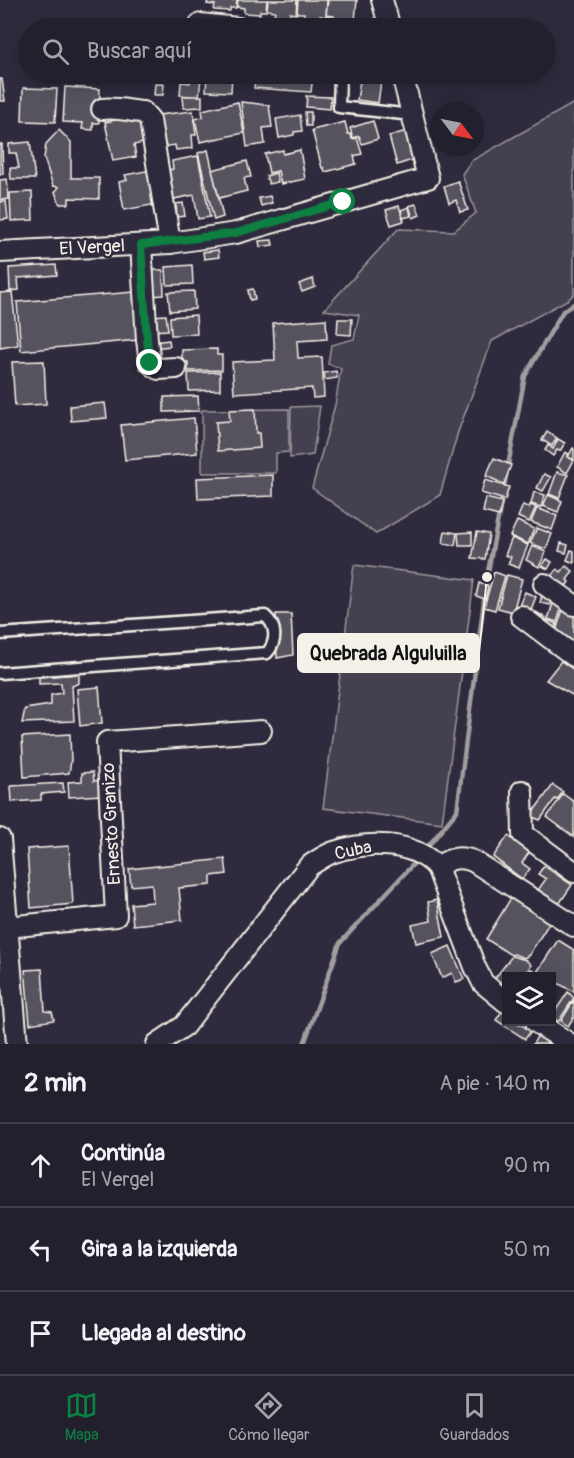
<!DOCTYPE html>
<html lang="es">
<meta charset="utf-8">
<style>
:root{--surface:#23202e;--page:#2b2836;--text:#f1f3f6;--muted:#a3a3aa;--line:#403e4a;--accent:#0b8043}
body{margin:0;font-family:Pangolin,sans-serif;background:var(--page);color:var(--text)}
.controls{position:absolute;right:18px;bottom:18px;display:grid;overflow:hidden;border-radius:0px;box-shadow:0 3px 15px #0003}
.controls button{width:54px;height:54px;display:grid;place-items:center;padding:0;border:0;border-bottom:2px solid var(--line);background:var(--surface);color:var(--text);font:30px sans-serif}
.compass{position:absolute;left:430px;top:102px;width:54px;height:54px;border-radius:50%;background:var(--surface);box-shadow:0 3px 15px #0003;rotate:122deg}
.stop{position:absolute;width:18px;height:18px;margin:-14px;border:4px solid #0b8043;border-radius:50%;background:#fff}
.stop.end{background:#0b8043;border-color:#fff;box-shadow:0 2px 6px #0008}
.list{margin:0;padding:0;list-style:none}
h2{display:flex;justify-content:space-between;align-items:center;height:78px;margin:0;padding:0 24px;font-size:26px}
h2 small{font-size:20px;font-weight:400;color:var(--muted)}
.list li{display:grid;grid-template-columns:39px 1fr auto;gap:18px;align-items:center;box-sizing:border-box;height:84px;padding:0 24px;border-top:2px solid var(--line)}
.list b{display:block;font-size:22px;white-space:nowrap}
.list p{margin:0;font-size:20px;white-space:nowrap;color:var(--muted)}
.list em{font-size:20px;font-style:normal;color:var(--muted)}
.icon{flex:none;width:33px;height:33px;fill:none;stroke:currentColor;stroke-width:2;stroke-linecap:round;stroke-linejoin:round}
.map{position:relative;flex:none;width:574px;height:1044px;overflow:hidden}
.search{position:absolute;background:var(--surface);box-shadow:0 3px 15px #0003;left:18px;right:18px;top:18px;height:66px;display:flex;align-items:center;gap:15px;box-sizing:border-box;padding:0 21px;border-radius:33px;color:var(--muted);font-size:22px}
.sheet{height:330px;background:var(--surface)}
nav{display:flex;justify-content:space-around;align-items:center;box-sizing:border-box;height:84px;border-top:2px solid var(--line);background:var(--surface);font-size:16px;color:var(--muted)}
nav a{display:grid;justify-items:center;gap:3px}
nav .on{color:var(--accent)}
.map>svg:first-child{display:block}
.green{fill:#454050;stroke:#9c989c;stroke-width:1.5}
.lines{fill:none;stroke-linecap:round;stroke-linejoin:round}
.stream{stroke:#a19ea0;stroke-width:4.5}
.building{fill:#56525f;stroke:#f4f1e8;stroke-width:1.5}
.lane-casing{stroke:#f4f1e8;stroke-width:15}
.street-casing{stroke:#f4f1e8;stroke-width:24}
.lane{stroke:#2f2a3d;stroke-width:10}
.street{stroke:#2f2a3d;stroke-width:20}
.route{stroke:#0b8043;stroke-width:8}
.labels{text-anchor:middle;stroke-width:5;stroke-linejoin:round;paint-order:stroke}
.street-label{font-size:18px;fill:#f4f1e8;stroke:#2f2a3d}
.leader{fill:none;stroke:#f4f1e8;stroke-width:2}
.callout-dot{fill:#f4f1e8;stroke:#2f2a3d;stroke-width:2}
.callout{fill:#f4f1e8;stroke:#f4f1e8;stroke-width:2}
.callout-label{font-size:20px;text-anchor:middle;font-weight:bold;fill:#111}
</style>
<div class="map">
<svg width="574" height="1044" viewBox="0 0 574 1044">
<rect width="100%" height="100%" fill="#2f2a3d"/>
<filter id="ink" filterUnits="userSpaceOnUse"><feTurbulence type="fractalNoise" baseFrequency=".0167" numOctaves="2"/><feDisplacementMap in="SourceGraphic" scale="12" xChannelSelector="R" yChannelSelector="G"/><feConvolveMatrix kernelMatrix="1 2 1 2 8 2 1 2 1" color-interpolation-filters="sRGB"/></filter>
<g filter="url(#ink)">
<g class="green">
<path d="M 574,103 L 574,294 L 569,299 L 492,341 L 458,432 L 440,495 L 376,534 L 312,488 L 335,405 L 341,368 L 328,364 L 331,345 L 354,339 L 359,315 L 324,310 L 398,229 L 454,231 L 476,213 L 462,174 L 471,161 Z"/>
<path d="M 320,406 L 313,455 L 290,458 L 291,407 Z"/>
<path d="M 289,409 L 289,452 L 276,453 L 276,473 L 202,473 L 202,410 Z"/>
<path d="M 354,565 L 474,580 L 442,823 L 323,808 Z"/>
</g>
<g class="lines">
<g class="stream">
<path d="M 425,850 L 457,811 L 487,577 L 525,376 L 563,311 L 574,304"/>
<path d="M 304,1044 L 340,943 L 418,859"/>
</g>
</g>
<g class="building">
<path d="M 208,0 L 237,0 L 236,8 L 230,8 L 230,11 L 214,10 L 215,5 L 207,4 Z"/>
<path d="M 238,0 L 267,0 L 266,11 L 260,11 L 260,14 L 244,13 L 244,8 L 237,7 Z"/>
<path d="M 268,0 L 297,0 L 296,14 L 290,13 L 290,17 L 274,15 L 275,11 L 267,10 Z"/>
<path d="M 298,0 L 327,0 L 326,17 L 320,16 L 320,19 L 304,18 L 304,13 L 297,13 Z"/>
<path d="M 328,0 L 357,0 L 355,20 L 349,19 L 349,22 L 333,21 L 334,16 L 326,15 Z"/>
<path d="M 207,74 L 232,74 L 231,92 L 206,91 Z"/>
<path d="M 256,74 L 313,74 L 311,92 L 254,88 Z"/>
<path d="M 361,74 L 382,74 L 378,103 L 357,100 Z"/>
<path d="M 191,77 L 201,78 L 199,97 L 180,95 L 181,82 L 190,83 Z"/>
<path d="M 0,79 L 2,79 L 5,101 L 0,101 Z"/>
<path d="M 155,84 L 164,84 L 163,95 L 154,95 Z"/>
<path d="M 65,87 L 100,89 L 99,123 L 93,123 L 93,130 L 82,129 L 83,123 L 63,122 Z"/>
<path d="M 23,88 L 57,89 L 55,122 L 22,121 Z"/>
<path d="M 183,96 L 202,96 L 202,107 L 184,108 Z"/>
<path d="M 305,96 L 331,97 L 330,109 L 306,107 L 307,96 Z"/>
<path d="M 238,102 L 244,133 L 200,142 L 195,119 L 203,117 L 202,110 Z"/>
<path d="M 241,102 L 269,105 L 272,127 L 263,128 L 265,144 L 247,147 Z"/>
<path d="M 193,111 L 196,135 L 192,135 L 193,148 L 176,150 L 175,145 L 161,147 L 158,115 Z"/>
<path d="M 305,112 L 311,112 L 311,126 L 306,126 Z"/>
<path d="M 142,115 L 147,142 L 134,145 L 136,157 L 113,161 L 105,122 Z"/>
<path d="M 300,115 L 302,131 L 294,132 L 294,135 L 279,138 L 276,119 Z"/>
<path d="M 373,121 L 378,139 L 362,144 L 359,136 L 353,138 L 350,128 Z"/>
<path d="M 345,122 L 348,134 L 351,134 L 352,139 L 357,138 L 362,154 L 354,156 L 356,164 L 325,172 L 324,168 L 322,168 L 312,130 Z"/>
<path d="M 59,130 L 71,142 L 71,178 L 99,178 L 99,199 L 69,198 L 69,204 L 60,204 L 55,192 L 59,187 L 53,186 L 44,158 L 46,144 Z"/>
<path d="M 407,131 L 415,159 L 397,165 L 389,136 Z"/>
<path d="M 30,142 L 35,179 L 11,179 L 10,168 L 19,168 L 16,153 L 9,153 L 9,144 Z"/>
<path d="M 0,144 L 2,144 L 3,174 L 0,174 Z"/>
<path d="M 208,150 L 223,217 L 214,220 L 198,153 Z"/>
<path d="M 283,150 L 283,154 L 300,150 L 305,179 L 281,184 L 278,171 L 269,173 L 265,154 Z"/>
<path d="M 198,156 L 210,217 L 198,219 L 194,195 L 169,200 L 164,171 L 173,169 L 172,161 Z"/>
<path d="M 247,161 L 251,177 L 244,178 L 247,191 L 219,198 L 212,170 Z"/>
<path d="M 151,170 L 163,203 L 124,210 L 119,182 L 127,180 L 125,175 Z"/>
<path d="M 276,173 L 278,182 L 269,184 L 266,176 Z"/>
<path d="M 7,179 L 9,199 L 0,200 L 0,180 Z"/>
<path d="M 458,181 L 468,210 L 460,212 L 456,200 L 449,203 L 444,186 Z"/>
<path d="M 32,192 L 33,220 L 11,221 L 10,193 Z"/>
<path d="M 270,196 L 272,203 L 261,206 L 259,198 Z"/>
<path d="M 6,201 L 8,219 L 0,220 L 0,202 Z"/>
<path d="M 183,203 L 185,216 L 177,217 L 176,204 Z"/>
<path d="M 416,204 L 420,215 L 413,218 L 409,206 Z"/>
<path d="M 399,206 L 404,221 L 391,225 L 386,210 Z"/>
<path d="M 409,207 L 411,216 L 403,218 L 401,210 Z"/>
<path d="M 272,240 L 273,245 L 260,247 L 259,241 Z"/>
<path d="M 218,250 L 219,257 L 204,259 L 203,252 Z"/>
<path d="M 56,265 L 57,275 L 18,278 L 19,290 L 10,291 L 9,268 Z"/>
<path d="M 192,265 L 193,284 L 167,285 L 166,267 Z"/>
<path d="M 153,270 L 163,270 L 164,295 L 150,296 L 150,286 L 154,286 Z"/>
<path d="M 313,279 L 315,287 L 302,292 L 299,284 Z"/>
<path d="M 253,289 L 255,299 L 250,300 L 248,290 Z"/>
<path d="M 194,291 L 195,309 L 170,311 L 168,292 Z"/>
<path d="M 12,292 L 18,345 L 0,348 L 0,293 Z"/>
<path d="M 134,292 L 138,340 L 21,351 L 17,302 Z"/>
<path d="M 166,315 L 168,330 L 152,331 L 150,316 Z"/>
<path d="M 196,315 L 197,334 L 171,335 L 170,317 Z"/>
<path d="M 326,319 L 327,339 L 297,341 L 298,358 L 322,357 L 324,397 L 313,398 L 312,388 L 234,393 L 232,362 L 275,360 L 273,323 Z"/>
<path d="M 338,319 L 352,319 L 351,335 L 337,334 Z"/>
<path d="M 169,340 L 170,346 L 154,348 L 153,342 Z"/>
<path d="M 217,349 L 217,355 L 222,355 L 222,370 L 188,371 L 188,362 L 182,362 L 182,350 Z"/>
<path d="M 44,361 L 46,404 L 15,406 L 12,362 Z"/>
<path d="M 336,371 L 337,378 L 325,380 L 324,373 Z"/>
<path d="M 220,372 L 220,390 L 189,391 L 188,373 Z"/>
<path d="M 198,396 L 199,411 L 164,412 L 164,397 Z"/>
<path d="M 105,403 L 107,418 L 71,421 L 70,406 Z"/>
<path d="M 255,409 L 256,433 L 259,433 L 260,448 L 218,451 L 216,422 L 230,421 L 229,410 Z"/>
<path d="M 194,418 L 197,453 L 125,460 L 121,425 Z"/>
<path d="M 547,432 L 557,438 L 552,446 L 542,440 Z"/>
<path d="M 558,439 L 565,443 L 560,451 L 557,450 L 553,456 L 545,450 L 548,445 L 553,449 Z"/>
<path d="M 573,448 L 574,449 L 574,460 L 568,457 Z"/>
<path d="M 565,452 L 569,454 L 567,457 L 574,460 L 567,473 L 557,467 Z"/>
<path d="M 494,458 L 511,465 L 504,484 L 486,476 Z"/>
<path d="M 557,472 L 568,475 L 559,498 L 549,494 Z"/>
<path d="M 544,474 L 551,477 L 543,491 L 537,488 Z"/>
<path d="M 273,475 L 273,496 L 198,499 L 197,478 Z"/>
<path d="M 485,480 L 509,487 L 505,500 L 481,493 Z"/>
<path d="M 534,492 L 545,495 L 541,507 L 531,504 Z"/>
<path d="M 548,495 L 562,501 L 558,512 L 543,506 Z"/>
<path d="M 486,498 L 502,502 L 499,516 L 483,512 Z"/>
<path d="M 523,505 L 529,508 L 530,505 L 536,507 L 529,522 L 518,517 Z"/>
<path d="M 537,508 L 557,516 L 552,530 L 531,522 Z"/>
<path d="M 517,521 L 534,529 L 528,544 L 510,536 Z"/>
<path d="M 537,528 L 552,534 L 546,549 L 530,543 Z"/>
<path d="M 445,531 L 457,533 L 455,545 L 443,543 Z"/>
<path d="M 472,532 L 472,545 L 459,545 L 458,533 Z"/>
<path d="M 477,532 L 489,534 L 485,559 L 472,558 Z"/>
<path d="M 512,538 L 528,545 L 519,568 L 508,564 L 511,557 L 505,555 Z"/>
<path d="M 561,543 L 568,545 L 566,553 L 559,551 Z"/>
<path d="M 532,546 L 546,552 L 539,567 L 526,560 Z"/>
<path d="M 571,550 L 574,551 L 574,563 L 567,560 Z"/>
<path d="M 547,559 L 552,562 L 548,569 L 542,566 Z"/>
<path d="M 566,566 L 573,571 L 567,580 L 569,582 L 566,586 L 552,576 L 557,569 L 561,572 Z"/>
<path d="M 494,572 L 505,576 L 495,610 L 484,607 Z"/>
<path d="M 507,575 L 522,579 L 513,612 L 498,608 Z"/>
<path d="M 479,583 L 488,586 L 485,599 L 476,596 Z"/>
<path d="M 525,592 L 536,597 L 529,614 L 517,610 Z"/>
<path d="M 542,595 L 552,598 L 550,605 L 540,603 Z"/>
<path d="M 554,600 L 563,603 L 557,622 L 548,619 Z"/>
<path d="M 565,603 L 574,609 L 574,641 L 572,645 L 555,634 Z"/>
<path d="M 536,612 L 546,618 L 541,626 L 531,620 Z"/>
<path d="M 276,614 L 291,614 L 293,655 L 277,658 Z"/>
<path d="M 547,620 L 557,624 L 554,629 L 545,625 Z"/>
<path d="M 561,661 L 574,670 L 574,696 L 546,680 Z"/>
<path d="M 79,674 L 79,683 L 72,686 L 74,721 L 22,723 L 25,709 L 51,705 L 51,695 L 62,693 L 61,683 L 39,684 L 39,677 Z"/>
<path d="M 99,687 L 102,723 L 80,726 L 77,689 Z"/>
<path d="M 70,734 L 71,761 L 69,773 L 24,777 L 22,737 Z"/>
<path d="M 93,772 L 94,781 L 102,780 L 102,795 L 69,797 L 68,782 L 82,781 L 82,773 Z"/>
<path d="M 63,783 L 64,792 L 41,794 L 41,800 L 12,802 L 11,786 Z"/>
<path d="M 553,785 L 563,792 L 557,800 L 555,799 L 540,820 L 530,816 Z"/>
<path d="M 563,794 L 574,802 L 574,837 L 547,817 Z"/>
<path d="M 508,836 L 530,851 L 522,863 L 530,869 L 522,879 L 493,857 Z"/>
<path d="M 69,846 L 73,904 L 31,908 L 27,849 Z"/>
<path d="M 225,859 L 227,874 L 211,876 L 211,885 L 179,888 L 182,920 L 133,925 L 131,904 L 153,902 L 152,884 L 131,886 L 129,869 Z"/>
<path d="M 544,866 L 572,885 L 559,904 L 538,890 L 546,879 L 538,874 Z"/>
<path d="M 511,898 L 551,920 L 529,955 L 524,958 L 514,954 L 511,955 L 486,939 Z"/>
<path d="M 437,900 L 444,937 L 416,943 L 412,925 L 431,921 L 428,902 Z"/>
<path d="M 558,940 L 574,950 L 574,992 L 552,980 L 552,976 L 546,976 L 537,972 Z"/>
<path d="M 450,946 L 464,979 L 456,982 L 452,973 L 442,978 L 432,954 Z"/>
<path d="M 512,956 L 526,960 L 531,965 L 524,976 L 506,976 L 506,986 L 495,978 Z"/>
<path d="M 42,969 L 45,1011 L 52,1012 L 54,1020 L 30,1024 L 25,970 Z"/>
<path d="M 531,969 L 542,976 L 526,976 Z"/>
<path d="M 568,992 L 574,998 L 558,1022 L 552,1016 Z"/>
<path d="M 574,1000 L 574,1017 L 568,1026 L 561,1021 Z"/>
<path d="M 502,1011 L 506,1015 L 506,1022 L 516,1022 L 531,1031 L 525,1039 L 496,1020 Z"/>
<path d="M 538,1035 L 553,1044 L 533,1044 Z"/>
</g>
<g class="lines">
<g class="lane-casing">
<g id="lane">
<path d="M 340,74 L 339,107 L 412,115"/>
<path d="M 0,634 L 265,616 C 277,626 277,642 267,653 L 0,673"/>
</g>
</g>
<g class="street-casing">
<g id="street">
<path d="M 382,0 L 390,28"/>
<path d="M 200,24 L 238,28"/>
<path d="M 102,109 C 117,107 129,111 143,112 L 150,120 L 170,243"/>
<path d="M 141,245 L 147,340 L 150,363 L 158,369 L 176,368"/>
<path d="M 0,252 L 170,243 L 236,233 L 428,178 L 402,74"/>
<path d="M 544,584 L 574,605"/>
<path d="M 521,616 L 574,656"/>
<path d="M 522,791 L 523,834 L 574,872"/>
<path d="M 0,839 L 17,1044"/>
<path d="M 437,867 C 450,858 459,856 473,861 L 574,926"/>
<path d="M 7,927 L 116,916 L 107,742 L 261,731"/>
<path d="M 536,1022 L 570,1044"/>
<path d="M 157,1044 L 184,1026 L 309,866 C 317,861 325,855 334,852 C 366,841 413,840 437,867 L 475,967 L 483,983 L 506,1002"/>
</g>
</g>
<use href="#lane" class="lane"/>
<use href="#street" class="street"/>
</g>
</g>
<g class="lines" filter="url(#ink)">
<path class="route" d="M 150,363 L 147,340 L 141,245 L 236,233 L 343,202"/>
</g>
<g class="labels">
<g class="street-label">
<text transform="translate(92 247) rotate(-3)" y="6">El Vergel</text>
<text transform="translate(111 824) rotate(-93)" y="6">Ernesto Granizo</text>
<text transform="translate(353 850) rotate(-12)" y="6">Cuba</text>
</g>
</g>
<path class="leader" d="M487 577L479 653"/>
<circle class="callout-dot" cx="487" cy="577" r="6"/>
<rect class="callout" x="298" y="634" width="181" height="38" rx="6"/>
<g class="callout-label">
<text x="388" y="660">Quebrada Alguluilla</text>
</g>
</svg>
<div class="controls">
<button><svg class="icon" aria-label="layers" viewBox="0 0 24 24"><path d="M12 4l9 5-9 5-9-5zM3 14l9 5 9-5"/></svg></button>
</div>
<svg class="compass" viewBox="-18 -18 36 36"><path d="M0-13l5 13h-10z" fill="#e53935"/><path d="M0 13l5-13h-10z" fill="#a3a3aa"/></svg>
<div class="stop" style="left:343px;top:202px"></div>
<div class="stop end" style="left:150px;top:363px"></div>
<div class="search"><svg class="icon" aria-label="search" viewBox="0 0 24 24"><circle cx="10" cy="10" r="6"/><path d="M15 15l6 6"/></svg>Buscar aquí</div>
</div>
<section class="sheet">
<h2>2 min<small>A pie · 140 m</small></h2>
<ul class="list">
<li><svg class="icon" aria-label="ahead" viewBox="0 0 24 24"><path d="M12 20V5M6 11l6-6 6 6"/></svg><div><b>Continúa</b><p>El Vergel</p></div><em>90 m</em></li>
<li><svg class="icon" aria-label="left" viewBox="0 0 24 24"><path d="M17 20v-9H6M10 6l-5 5 5 5"/></svg><div><b>Gira a la izquierda</b></div><em>50 m</em></li>
<li><svg class="icon" aria-label="arrive" viewBox="0 0 24 24"><path d="M6 21V4h12l-3 4 3 4H6"/></svg><div><b>Llegada al destino</b></div></li>
</ul>
</section>
<nav>
<a class="on"><svg class="icon" aria-label="map" viewBox="0 0 24 24"><path d="M3 6l6-2 6 2 6-2v14l-6 2-6-2-6 2zM9 4v14M15 6v14"/></svg>Mapa</a>
<a><svg class="icon" aria-label="directions" viewBox="0 0 24 24"><path d="M12 3l9 9-9 9-9-9zM9 14v-3h6M13 9l2 2-2 2"/></svg>Cómo llegar</a>
<a><svg class="icon" aria-label="saved" viewBox="0 0 24 24"><path d="M7 4h10v16l-5-4-5 4z"/></svg>Guardados</a>
</nav>
